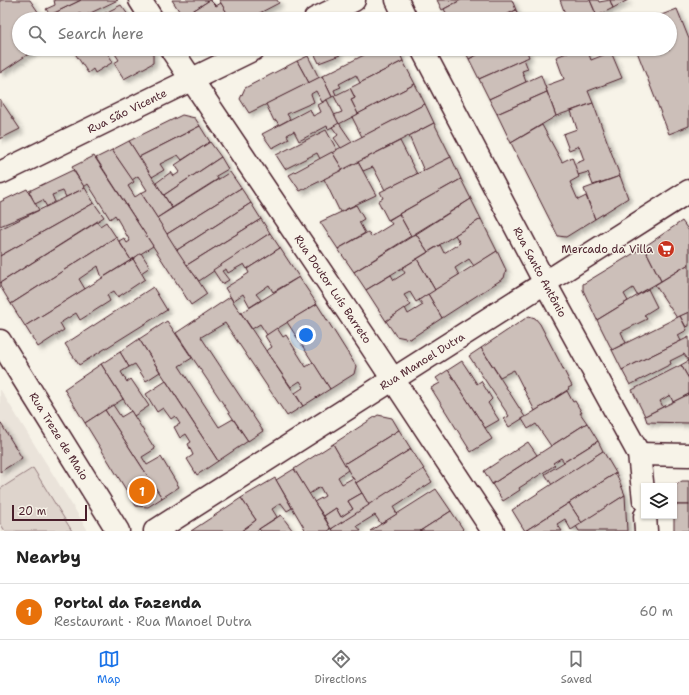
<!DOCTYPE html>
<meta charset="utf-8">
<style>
:root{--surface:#fff;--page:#f6f6f6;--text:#222;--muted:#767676;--line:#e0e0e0;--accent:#1a73e8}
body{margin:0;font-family:"Shantell Sans",sans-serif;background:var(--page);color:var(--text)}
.controls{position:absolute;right:12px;bottom:12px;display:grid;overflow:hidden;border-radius:0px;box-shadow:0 1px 3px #0004}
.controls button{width:36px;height:36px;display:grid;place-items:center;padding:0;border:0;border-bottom:1px solid var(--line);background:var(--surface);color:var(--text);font:20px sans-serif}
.scale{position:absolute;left:12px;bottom:10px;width:75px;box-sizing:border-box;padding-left:4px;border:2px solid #4a1f2b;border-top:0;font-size:11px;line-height:14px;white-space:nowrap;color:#4a1f2b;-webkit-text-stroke:3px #f7f3e8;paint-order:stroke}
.you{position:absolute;left:306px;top:335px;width:14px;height:14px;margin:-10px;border:3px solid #fff;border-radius:50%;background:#1a73e8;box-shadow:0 0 0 6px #1a73e833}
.badge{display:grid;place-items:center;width:26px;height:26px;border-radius:50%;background:var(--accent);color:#fff;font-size:13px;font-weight:700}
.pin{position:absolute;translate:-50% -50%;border:2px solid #fff;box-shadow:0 1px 4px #0006}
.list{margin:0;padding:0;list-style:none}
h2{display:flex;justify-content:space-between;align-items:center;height:52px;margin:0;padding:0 16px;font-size:17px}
h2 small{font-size:13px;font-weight:400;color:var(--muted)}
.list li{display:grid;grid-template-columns:26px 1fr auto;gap:12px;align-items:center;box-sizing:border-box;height:56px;padding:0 16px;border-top:1px solid var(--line)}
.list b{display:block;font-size:15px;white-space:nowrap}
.list p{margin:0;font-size:13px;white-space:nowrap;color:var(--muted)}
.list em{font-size:13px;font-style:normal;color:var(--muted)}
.icon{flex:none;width:22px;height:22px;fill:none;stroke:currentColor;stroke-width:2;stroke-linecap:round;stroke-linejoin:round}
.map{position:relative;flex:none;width:689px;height:531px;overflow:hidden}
.search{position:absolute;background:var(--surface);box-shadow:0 1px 3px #0004;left:12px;right:12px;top:12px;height:44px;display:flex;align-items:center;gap:10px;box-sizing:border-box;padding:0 14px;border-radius:22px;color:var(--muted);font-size:15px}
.sheet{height:108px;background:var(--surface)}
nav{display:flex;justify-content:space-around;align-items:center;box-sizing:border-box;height:56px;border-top:1px solid var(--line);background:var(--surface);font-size:11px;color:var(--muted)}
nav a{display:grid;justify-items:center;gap:2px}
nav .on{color:var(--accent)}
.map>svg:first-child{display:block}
.built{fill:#eae3da}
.green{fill:#ded4cc;stroke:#947a7c}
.building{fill:#ccbfb9;stroke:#4a1f2b;filter:url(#shadow)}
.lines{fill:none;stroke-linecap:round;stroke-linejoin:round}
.minor-casing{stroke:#4a1f2b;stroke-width:25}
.minor{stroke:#f7f3e8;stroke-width:22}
.labels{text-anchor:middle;stroke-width:3;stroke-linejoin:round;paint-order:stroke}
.street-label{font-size:11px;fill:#4a1f2b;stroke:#f7f3e8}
.poi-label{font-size:11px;fill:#4a1f2b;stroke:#f7f3e8;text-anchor:end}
</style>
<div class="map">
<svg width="689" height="531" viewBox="0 0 689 531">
<defs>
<filter id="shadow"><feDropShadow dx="3.5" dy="3.5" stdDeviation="2" flood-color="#0004"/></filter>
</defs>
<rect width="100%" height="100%" fill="#f7f3e8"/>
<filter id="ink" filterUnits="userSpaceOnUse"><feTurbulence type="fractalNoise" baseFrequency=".025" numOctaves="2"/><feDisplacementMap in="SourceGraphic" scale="8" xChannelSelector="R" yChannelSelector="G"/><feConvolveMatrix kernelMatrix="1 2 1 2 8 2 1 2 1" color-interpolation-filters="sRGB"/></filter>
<g filter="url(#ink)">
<path class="built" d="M 0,389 L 87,529 L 87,531 L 0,531 Z"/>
<path class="green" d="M 33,468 L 72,531 L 5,531 L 0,523 L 0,489 Z"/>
<g class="building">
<path d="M 0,0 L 30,0 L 43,19 L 19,19 L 19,49 L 36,49 L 0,73 Z"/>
<path d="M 81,0 L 118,0 L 82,17 L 80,13 L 67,19 L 53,19 L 50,15 Z"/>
<path d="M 81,0 L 50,15 L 46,9 L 55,5 L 54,0 Z"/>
<path d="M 172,0 L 210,0 L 183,17 Z"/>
<path d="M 210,0 L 216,6 L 221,3 L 231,19 L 184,19 L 183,17 Z"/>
<path d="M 219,0 L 277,0 L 279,3 L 248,19 L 231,19 Z"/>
<path d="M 437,0 L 461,0 L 442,10 Z"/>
<path d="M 461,0 L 512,0 L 516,10 L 498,19 L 449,19 L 444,9 Z"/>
<path d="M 560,0 L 590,0 L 598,19 L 567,19 Z"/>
<path d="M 590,0 L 598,0 L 599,2 L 610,0 L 613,8 L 597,16 Z"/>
<path d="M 610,0 L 628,0 L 613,8 Z"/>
<path d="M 121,5 L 131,19 L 93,19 Z"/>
<path d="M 677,9 L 689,39 L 689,126 L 669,134 L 636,49 L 670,49 L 670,19 L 651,19 Z"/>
<path d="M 516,10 L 519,19 L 499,19 Z"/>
<path d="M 72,49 L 105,49 L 113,62 L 95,73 L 93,69 L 88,73 Z"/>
<path d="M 112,49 L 150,49 L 153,54 L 153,63 L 124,79 L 114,63 L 119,60 Z"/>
<path d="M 321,49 L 337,49 L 340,55 L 319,63 L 314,53 Z"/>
<path d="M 355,49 L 376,49 L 363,56 L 360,51 L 357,53 Z"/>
<path d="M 376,49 L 398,49 L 403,61 L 360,83 L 356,75 L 339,84 L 341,87 L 334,90 L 336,95 L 332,97 L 322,76 Z"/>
<path d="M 464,49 L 489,49 L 469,59 Z"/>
<path d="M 489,49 L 526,49 L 529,57 L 479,79 L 469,59 Z"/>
<path d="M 577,49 L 587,49 L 591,60 L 611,52 L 622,78 L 588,91 L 593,103 L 556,116 L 545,86 L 564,79 L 556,57 Z"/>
<path d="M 308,56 L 319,78 L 309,83 L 297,61 Z"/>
<path d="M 524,59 L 528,69 L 522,71 L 526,82 L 489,99 L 479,79 Z"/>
<path d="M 297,61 L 309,83 L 249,113 L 240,99 L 245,88 Z"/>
<path d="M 403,61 L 415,84 L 358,114 L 351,100 L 355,98 L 350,88 Z"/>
<path d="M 541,75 L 547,92 L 497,114 L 489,99 Z"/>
<path d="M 322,76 L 332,97 L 322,102 L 316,91 L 311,94 L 314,102 L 287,114 L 290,119 L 279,125 L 276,120 L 274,121 L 266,104 Z"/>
<path d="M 415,84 L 425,104 L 362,137 L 352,117 Z"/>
<path d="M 350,88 L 355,98 L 351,100 L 358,114 L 339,124 L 334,115 L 342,112 L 334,96 Z"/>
<path d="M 547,92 L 556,116 L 511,143 L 497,114 Z"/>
<path d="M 0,99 L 20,129 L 0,139 Z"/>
<path d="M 327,100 L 339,124 L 328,129 L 327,126 L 299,141 L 294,131 L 287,135 L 289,139 L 272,148 L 262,134 L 310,109 L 313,116 L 321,112 L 318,105 Z"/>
<path d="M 593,103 L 620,176 L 593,185 L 588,172 L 578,175 L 574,164 L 584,160 L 579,146 L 569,150 L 563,134 L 577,129 L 571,111 Z"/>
<path d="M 425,104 L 434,123 L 343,170 L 332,152 Z"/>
<path d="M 182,115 L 195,118 L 200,126 L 139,157 L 129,141 Z"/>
<path d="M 339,123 L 352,142 L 341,148 L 334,138 L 338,135 L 332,127 Z"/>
<path d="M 434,123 L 451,157 L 424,171 L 409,136 Z"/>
<path d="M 542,125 L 562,162 L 572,157 L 579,177 L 570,182 L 578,200 L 586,196 L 595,219 L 566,237 L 558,236 L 511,143 Z"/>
<path d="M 200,126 L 210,142 L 182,160 L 178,155 L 160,164 L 164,170 L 152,177 L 139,157 Z"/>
<path d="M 326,130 L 337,150 L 320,159 L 317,153 L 285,169 L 276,155 Z"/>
<path d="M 129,141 L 172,208 L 157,218 L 141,193 L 147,190 L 138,176 L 132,180 L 112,150 Z"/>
<path d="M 400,141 L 417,174 L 385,190 L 373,167 L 363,171 L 358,162 Z"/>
<path d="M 210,142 L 221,157 L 164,195 L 156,183 L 171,172 L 174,176 L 180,172 L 175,165 Z"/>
<path d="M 112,150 L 134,182 L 128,186 L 135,197 L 141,193 L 207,294 L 191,305 L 96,158 Z"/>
<path d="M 332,152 L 343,170 L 300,191 L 289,175 Z"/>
<path d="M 94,156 L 153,246 L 131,260 L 119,241 L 124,238 L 127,243 L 130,241 L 115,215 L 110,219 L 88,184 L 84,187 L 72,167 Z"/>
<path d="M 221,157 L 228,169 L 216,176 L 218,179 L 172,208 L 164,195 Z"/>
<path d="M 451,157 L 461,179 L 388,220 L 378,201 L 383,198 L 380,192 Z"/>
<path d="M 358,162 L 376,195 L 340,212 L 324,179 Z"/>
<path d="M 73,170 L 85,188 L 66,197 L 63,191 L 52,195 L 55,202 L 47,207 L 43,200 L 35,204 L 29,191 Z"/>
<path d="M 230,172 L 241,188 L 167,234 L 157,218 Z"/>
<path d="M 620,176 L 628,198 L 595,219 L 584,189 Z"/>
<path d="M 461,179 L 471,199 L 411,236 L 399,214 Z"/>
<path d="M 85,188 L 94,203 L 0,256 L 0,229 Z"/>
<path d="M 241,188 L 251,203 L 177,250 L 167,234 Z"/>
<path d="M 27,189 L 39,210 L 0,226 L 0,202 Z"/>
<path d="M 471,199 L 481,219 L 428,252 L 416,234 Z"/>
<path d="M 94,203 L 104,217 L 0,283 L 0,256 Z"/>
<path d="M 251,203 L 261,219 L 187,265 L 177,250 Z"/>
<path d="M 356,205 L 364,219 L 359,222 L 365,233 L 338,249 L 320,222 Z"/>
<path d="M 399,214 L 411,236 L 354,272 L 338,249 L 368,232 L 371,237 L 392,224 L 389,220 Z"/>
<path d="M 261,219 L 270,233 L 199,281 L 187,265 Z"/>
<path d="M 481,219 L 497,251 L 474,266 L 469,259 L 455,268 L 459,275 L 435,290 L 417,259 L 440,245 L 444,253 L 460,243 L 455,235 Z"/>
<path d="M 682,221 L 689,231 L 689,264 L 661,281 L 644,247 Z"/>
<path d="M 97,222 L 100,226 L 106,222 L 116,237 L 11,304 L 0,286 L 0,283 Z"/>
<path d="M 270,233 L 280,248 L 247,269 L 244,264 L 228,273 L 226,269 L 222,271 L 229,280 L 222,284 L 213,270 Z"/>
<path d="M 416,234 L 428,252 L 366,290 L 354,272 Z"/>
<path d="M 116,237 L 131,260 L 102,278 L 98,266 L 79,279 L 85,289 L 25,326 L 11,304 Z"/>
<path d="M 644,247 L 661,281 L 637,295 L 633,288 L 624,294 L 628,301 L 597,320 L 583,290 L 583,284 Z"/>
<path d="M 280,248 L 299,277 L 273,292 L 269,285 L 256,294 L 261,300 L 250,307 L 243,294 L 233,301 L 225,288 L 249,273 L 247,269 Z"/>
<path d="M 497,251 L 506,270 L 504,278 L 442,318 L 428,294 Z"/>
<path d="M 141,253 L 150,267 L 141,273 L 133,259 Z"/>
<path d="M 133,259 L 145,279 L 118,297 L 114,291 L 107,295 L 110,301 L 80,320 L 76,313 L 60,323 L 64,330 L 38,347 L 25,326 Z"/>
<path d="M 417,259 L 435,290 L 416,302 L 410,292 L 404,295 L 411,305 L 386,321 L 366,290 L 391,275 L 394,280 L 405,273 L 402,268 Z"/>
<path d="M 689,264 L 689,312 L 677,318 L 655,285 Z"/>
<path d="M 299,277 L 317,304 L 267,335 L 260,324 L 252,329 L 241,313 Z"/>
<path d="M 153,287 L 167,310 L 79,365 L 65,344 Z"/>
<path d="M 648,289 L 657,307 L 644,315 L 647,319 L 621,332 L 626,343 L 612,350 L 597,320 Z"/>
<path d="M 428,294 L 442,318 L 410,339 L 396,336 L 386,321 L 405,308 L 408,314 L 423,305 L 419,300 Z"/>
<path d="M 230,297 L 303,406 L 287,416 L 225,323 L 201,337 L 263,431 L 248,441 L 176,333 Z"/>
<path d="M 317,304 L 356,366 L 354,374 L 330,389 L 287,322 Z"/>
<path d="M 689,312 L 689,326 L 686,327 L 680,316 Z"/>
<path d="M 529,316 L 535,318 L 540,324 L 572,386 L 568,388 L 569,389 L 535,411 L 514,370 L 500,377 L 481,348 Z"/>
<path d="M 680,316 L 687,330 L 678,335 L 681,341 L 622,370 L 612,350 Z"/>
<path d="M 167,321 L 192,358 L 179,366 L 219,427 L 233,419 L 248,441 L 218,461 L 139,339 Z"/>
<path d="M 277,328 L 283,337 L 286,335 L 306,367 L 313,362 L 330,389 L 303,406 L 295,393 L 304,387 L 300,381 L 291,387 L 266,351 L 272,347 L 265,336 Z"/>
<path d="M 689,337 L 689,361 L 684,354 L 670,361 L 671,364 L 630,385 L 622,370 Z"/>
<path d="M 139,339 L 160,372 L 146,381 L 135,364 L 129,367 L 120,352 Z"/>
<path d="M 481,348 L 525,417 L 509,427 L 504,419 L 509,416 L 469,356 Z"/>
<path d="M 120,352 L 129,367 L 121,372 L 127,382 L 131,379 L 149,406 L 134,416 L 101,364 Z"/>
<path d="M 462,361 L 477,384 L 481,381 L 492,399 L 488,403 L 499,420 L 485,428 L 448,370 Z"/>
<path d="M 688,361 L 689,361 L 689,379 L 681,365 Z"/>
<path d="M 101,364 L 123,399 L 85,423 L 64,389 Z"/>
<path d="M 681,365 L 689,379 L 689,394 L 673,402 L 670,395 L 660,401 L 663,407 L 645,416 L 632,390 Z"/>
<path d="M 448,370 L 492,439 L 471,452 L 431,388 L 440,383 L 436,378 Z"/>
<path d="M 166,381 L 218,461 L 197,475 L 187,459 L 193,455 L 188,444 L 191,442 L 186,434 L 180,438 L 174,427 L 180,424 L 175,416 L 171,419 L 163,408 L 157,412 L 146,394 Z"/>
<path d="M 567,391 L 573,402 L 575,401 L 582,413 L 580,413 L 587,423 L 551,446 L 536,424 L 528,429 L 522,419 Z"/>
<path d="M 689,394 L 689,423 L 647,422 L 645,416 Z"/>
<path d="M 113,405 L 121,417 L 131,411 L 155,449 L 142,457 L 147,465 L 161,457 L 179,487 L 162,498 L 105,410 Z"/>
<path d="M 105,410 L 162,498 L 148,507 L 136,506 L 85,423 Z"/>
<path d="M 378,415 L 392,418 L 399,430 L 344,464 L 333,444 Z"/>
<path d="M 0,422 L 22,458 L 0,472 Z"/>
<path d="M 587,423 L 598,441 L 564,462 L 561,458 L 553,463 L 555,465 L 519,488 L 520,490 L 503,501 L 492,484 Z"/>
<path d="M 399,430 L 411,449 L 356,483 L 344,464 Z"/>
<path d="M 598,441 L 603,451 L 552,485 L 545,474 Z"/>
<path d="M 528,442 L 537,455 L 492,484 L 484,471 Z"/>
<path d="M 333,444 L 348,470 L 338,477 L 342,484 L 353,478 L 362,493 L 348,501 L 353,509 L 341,517 L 336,508 L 324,516 L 314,502 L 325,496 L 320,487 L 309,494 L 294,469 Z"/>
<path d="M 411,449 L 424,469 L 369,505 L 356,483 Z"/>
<path d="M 603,451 L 616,473 L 525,531 L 512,510 Z"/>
<path d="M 294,469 L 331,529 L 328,531 L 306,531 L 276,480 Z"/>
<path d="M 424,469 L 432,482 L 393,507 L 397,514 L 381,524 L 375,515 L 357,526 L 361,531 L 333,531 L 332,528 Z"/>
<path d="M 616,473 L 625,495 L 582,523 L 569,503 Z"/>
<path d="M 275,478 L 292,508 L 287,511 L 281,503 L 272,509 L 277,517 L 256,531 L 241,531 L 256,520 L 241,498 Z"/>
<path d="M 682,481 L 689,481 L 689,505 L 674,505 L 674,486 Z"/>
<path d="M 436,489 L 451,511 L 420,531 L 370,531 Z"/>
<path d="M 362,493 L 369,505 L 331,529 L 324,516 L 336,508 L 341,517 L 353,509 L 348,501 Z"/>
<path d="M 625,495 L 627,531 L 579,531 L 576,526 Z"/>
<path d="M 241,498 L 256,520 L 241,531 L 191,531 Z"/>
<path d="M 569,503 L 582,523 L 571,530 L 565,519 L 557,524 L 562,531 L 525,531 Z"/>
<rect x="674" y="505" width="15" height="26"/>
<path d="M 451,511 L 463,529 L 461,531 L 420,531 Z"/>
<path d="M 281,515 L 293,531 L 261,531 L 259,529 Z"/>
</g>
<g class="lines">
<g class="minor-casing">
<g id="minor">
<path d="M 140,0 L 152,19"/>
<path d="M 397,0 L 406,19"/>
<path d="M 315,19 L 354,0"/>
<path d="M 171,49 L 369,343 L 493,531"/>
<path d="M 422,49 L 545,283 L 639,454 L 644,500"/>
<path d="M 0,173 L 254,49"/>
<path d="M 0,341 L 118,531"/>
<path d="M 639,454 L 689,455"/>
<path d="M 645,516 L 646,531"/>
<path d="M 155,531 L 689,191"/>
</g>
</g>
<use href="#minor" class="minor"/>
</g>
</g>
<defs>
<g id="supermarket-disc" transform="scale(0.9)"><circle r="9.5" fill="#c8321e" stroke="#f7f3e8"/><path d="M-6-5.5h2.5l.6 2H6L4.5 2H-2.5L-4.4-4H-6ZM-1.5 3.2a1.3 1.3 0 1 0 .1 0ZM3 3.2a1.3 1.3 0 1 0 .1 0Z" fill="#fff"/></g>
</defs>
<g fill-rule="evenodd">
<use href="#supermarket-disc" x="666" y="249"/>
</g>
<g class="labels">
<g class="street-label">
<text transform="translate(127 111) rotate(-26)" y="4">Rua São Vicente</text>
<text transform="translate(540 272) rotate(62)" y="4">Rua Santo Antônio</text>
<text transform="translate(333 289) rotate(56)" y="4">Rua Doutor Luís Barreto</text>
<text transform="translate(422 361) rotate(-32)" y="4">Rua Manoel Dutra</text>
<text transform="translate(59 436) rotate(58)" y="4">Rua Treze de Maio</text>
</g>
<g class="poi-label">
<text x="653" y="253">Mercado da Villa</text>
</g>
</g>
</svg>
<div class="controls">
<button><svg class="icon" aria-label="layers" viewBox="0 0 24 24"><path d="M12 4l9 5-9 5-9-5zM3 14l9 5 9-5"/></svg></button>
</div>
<div class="scale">20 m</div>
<div class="you"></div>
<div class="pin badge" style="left:142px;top:491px;background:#e8710a">1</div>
<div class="search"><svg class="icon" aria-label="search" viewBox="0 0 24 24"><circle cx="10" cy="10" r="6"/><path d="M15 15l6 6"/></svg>Search here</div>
</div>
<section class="sheet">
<h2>Nearby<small></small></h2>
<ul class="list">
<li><span class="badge" style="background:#e8710a">1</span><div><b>Portal da Fazenda</b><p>Restaurant · Rua Manoel Dutra</p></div><em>60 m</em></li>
</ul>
</section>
<nav>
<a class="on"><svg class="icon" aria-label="map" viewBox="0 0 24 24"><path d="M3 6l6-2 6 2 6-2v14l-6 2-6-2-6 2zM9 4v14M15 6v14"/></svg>Map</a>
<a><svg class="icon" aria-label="directions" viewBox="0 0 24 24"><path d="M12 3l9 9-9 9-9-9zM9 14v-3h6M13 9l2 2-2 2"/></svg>Directions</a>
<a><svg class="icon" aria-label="saved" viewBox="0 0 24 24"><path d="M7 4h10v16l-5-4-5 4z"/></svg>Saved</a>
</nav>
